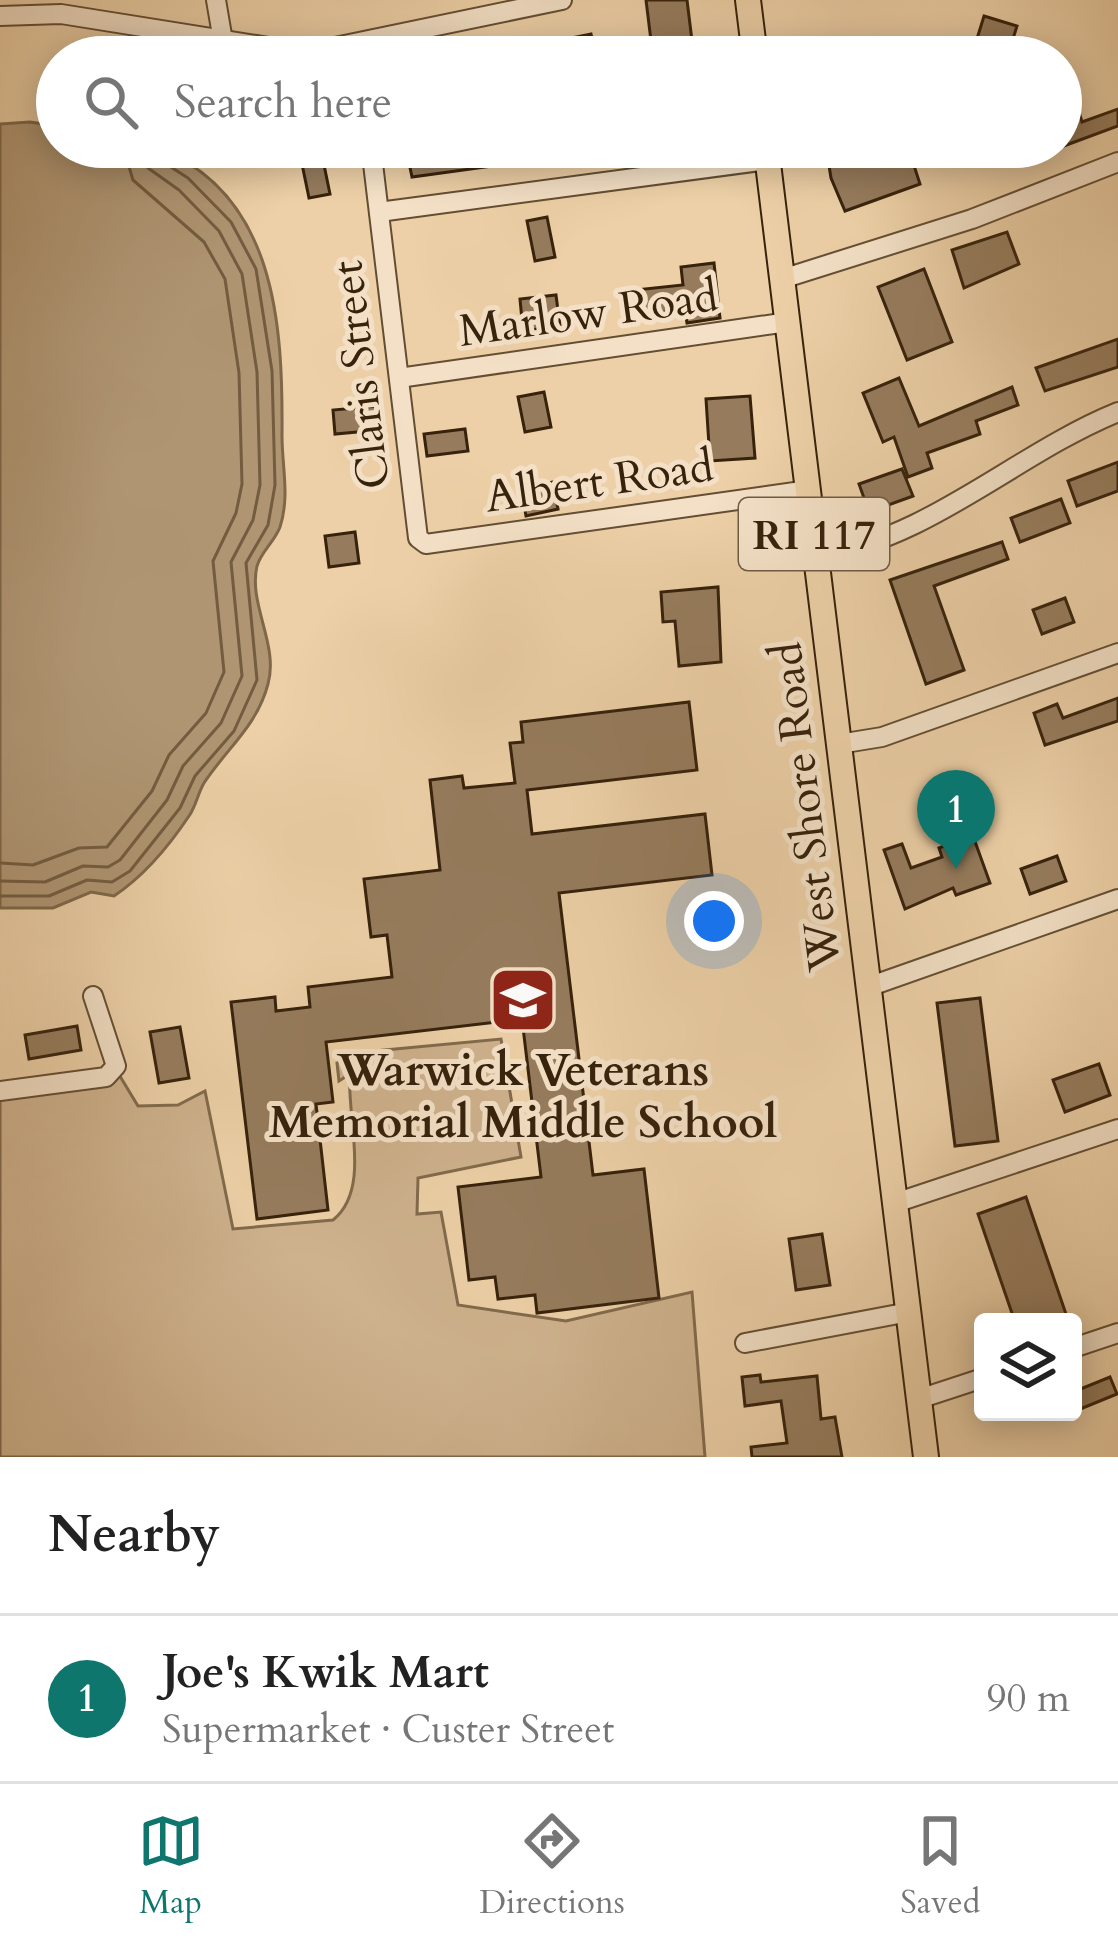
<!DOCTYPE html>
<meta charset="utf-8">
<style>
:root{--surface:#fff;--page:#f2f2f2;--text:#222;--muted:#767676;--line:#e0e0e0;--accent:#0f766e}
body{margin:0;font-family:Cardo,serif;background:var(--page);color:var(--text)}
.controls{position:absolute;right:36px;bottom:36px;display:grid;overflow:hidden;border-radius:12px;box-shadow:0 6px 30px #0003}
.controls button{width:108px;height:108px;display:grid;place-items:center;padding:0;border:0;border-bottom:3px solid var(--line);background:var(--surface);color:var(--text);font:60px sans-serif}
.you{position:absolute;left:714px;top:921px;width:42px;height:42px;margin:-30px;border:9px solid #fff;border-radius:50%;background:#1a73e8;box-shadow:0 0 0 18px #1a73e833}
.badge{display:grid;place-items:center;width:78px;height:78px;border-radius:50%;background:var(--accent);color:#fff;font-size:39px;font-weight:700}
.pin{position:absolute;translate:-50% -99px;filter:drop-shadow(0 3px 6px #0008)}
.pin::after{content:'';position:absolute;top:63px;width:42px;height:36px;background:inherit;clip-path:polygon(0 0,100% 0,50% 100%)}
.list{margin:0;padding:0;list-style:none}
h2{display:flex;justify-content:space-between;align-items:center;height:156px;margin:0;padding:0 48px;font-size:51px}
h2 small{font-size:39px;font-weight:400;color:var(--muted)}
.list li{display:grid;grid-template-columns:78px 1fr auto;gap:36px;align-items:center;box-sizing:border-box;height:168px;padding:0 48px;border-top:3px solid var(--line)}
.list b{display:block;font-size:45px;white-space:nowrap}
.list p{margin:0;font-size:39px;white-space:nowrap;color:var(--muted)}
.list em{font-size:39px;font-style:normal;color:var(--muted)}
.icon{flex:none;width:66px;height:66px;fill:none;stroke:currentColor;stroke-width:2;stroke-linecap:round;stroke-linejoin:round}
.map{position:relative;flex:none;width:1118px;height:1457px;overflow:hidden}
.search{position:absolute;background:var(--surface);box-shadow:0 6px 30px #0003;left:36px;right:36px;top:36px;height:132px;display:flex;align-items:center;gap:30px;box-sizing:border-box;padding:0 42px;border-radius:66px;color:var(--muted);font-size:45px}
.sheet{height:324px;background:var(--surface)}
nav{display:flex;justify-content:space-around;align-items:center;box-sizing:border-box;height:168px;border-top:3px solid var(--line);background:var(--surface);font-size:33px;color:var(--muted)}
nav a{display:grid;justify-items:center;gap:6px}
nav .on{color:var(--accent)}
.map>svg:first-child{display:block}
.green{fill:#ceb28d;stroke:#826a4c;stroke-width:3}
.water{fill:#af9572;stroke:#7f6749;stroke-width:3}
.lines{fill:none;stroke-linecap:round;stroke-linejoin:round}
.shore{stroke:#735c3f;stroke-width:3}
.building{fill:#967c5d;stroke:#37220c;stroke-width:3}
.minor-casing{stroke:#644e33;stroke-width:22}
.major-casing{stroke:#37220c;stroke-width:28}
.minor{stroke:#f3e0c6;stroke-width:18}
.major{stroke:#edd0a7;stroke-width:24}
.labels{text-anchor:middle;stroke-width:10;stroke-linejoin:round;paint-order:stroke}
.shield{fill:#f3e0c6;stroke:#6f5b44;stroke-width:3}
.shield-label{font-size:42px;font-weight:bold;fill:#37220c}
.street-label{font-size:45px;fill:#37220c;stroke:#f3e0c6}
.poi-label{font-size:45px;font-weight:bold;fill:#37220c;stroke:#f3e0c6}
</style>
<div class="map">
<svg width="1118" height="1457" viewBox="0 0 1118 1457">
<rect width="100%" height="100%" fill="#edd0a7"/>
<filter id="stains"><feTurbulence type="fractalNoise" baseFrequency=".00167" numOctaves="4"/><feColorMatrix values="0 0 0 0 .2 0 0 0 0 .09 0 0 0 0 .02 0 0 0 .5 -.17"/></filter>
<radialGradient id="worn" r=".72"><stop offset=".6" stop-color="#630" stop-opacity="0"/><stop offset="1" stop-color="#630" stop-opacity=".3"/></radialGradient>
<path class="green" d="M 501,1039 L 521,1157 L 418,1178 L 417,1214 L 441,1212 L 458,1305 L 566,1321 L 692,1292 L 705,1457 L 0,1457 L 0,1092 L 115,1068 L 138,1106 L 178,1105 L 205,1091 L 233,1229 L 333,1220 C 372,1189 346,1116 350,1074 L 339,1081 L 337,1063 L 374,1051 Z"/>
<path class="water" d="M 30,122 L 57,126 L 57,147 L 155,147 C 277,192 283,327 282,436 C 282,467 290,496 280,527 C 275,541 261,552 257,566 C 248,604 279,645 268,684 C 257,726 227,748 204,783 C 198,793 196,806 189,816 C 169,846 144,876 114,896 L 91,892 L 53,908 L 0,908 L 0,124 Z"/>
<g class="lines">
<g class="shore">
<path d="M 0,863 L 33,865 L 79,848 L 107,847 L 152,791 L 169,755 L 206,713 L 224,672 L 213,561 L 236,513 L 242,484 L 239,373 L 225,279 L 204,242 L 133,180 L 123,147"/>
<path d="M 0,881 L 45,882 L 83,866 L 108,867 L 120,860 L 167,800 L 183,766 L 221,723 L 242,676 L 231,562 L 253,520 L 260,485 L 257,372 L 242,274 L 219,231 L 179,190 L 148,168 L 141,147"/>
<path d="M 0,896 L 49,896 L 87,880 L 112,882 L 130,871 L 180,808 L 195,776 L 234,731 L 257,680 L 246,563 L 268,525 L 275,485 L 272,371 L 256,269 L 231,222 L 188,178 L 160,160 L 157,147"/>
</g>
</g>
<g class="building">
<path d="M 646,0 L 687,0 L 694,57 L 653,57 Z"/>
<path d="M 984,16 L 1017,26 L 1009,52 L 976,42 Z"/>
<path d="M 591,34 L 596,57 L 555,57 L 552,42 Z"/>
<path d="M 1118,109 L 1118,126 L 1061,147 L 1061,119 L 1079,112 L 1082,122 Z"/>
<path d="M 438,147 L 500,147 L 500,165 L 412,177 L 407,153 Z"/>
<path d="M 826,147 L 908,147 L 920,184 L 845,211 L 831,178 Z"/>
<path d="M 323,160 L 330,194 L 309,198 L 302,164 Z"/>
<path d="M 547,217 L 555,257 L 535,261 L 527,221 Z"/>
<path d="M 1007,232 L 1019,264 L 964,288 L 952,250 Z"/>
<path d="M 714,263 L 720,318 L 687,323 L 685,310 L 637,315 L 635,290 L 683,285 L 681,267 Z"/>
<path d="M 924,269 L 952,342 L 907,360 L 878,287 Z"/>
<path d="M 556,295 L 560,326 L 523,331 L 520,299 Z"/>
<path d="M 1118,339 L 1118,367 L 1045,391 L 1036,368 Z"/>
<path d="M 899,378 L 919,426 L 1012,387 L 1018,405 L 976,421 L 980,434 L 927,453 L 932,468 L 908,477 L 894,437 L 883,442 L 863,393 Z"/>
<path d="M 544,392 L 551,427 L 525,432 L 518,397 Z"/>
<path d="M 750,396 L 755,458 L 710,461 L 706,399 Z"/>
<path d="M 378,406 L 380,430 L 335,434 L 333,410 Z"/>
<path d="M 465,429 L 468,451 L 427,456 L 424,434 Z"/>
<path d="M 1118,462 L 1118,491 L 1077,506 L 1068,481 Z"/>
<path d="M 902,469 L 913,496 L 869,512 L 859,484 Z"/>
<path d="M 553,482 L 558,509 L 526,516 L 521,488 Z"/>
<path d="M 1061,499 L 1070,523 L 1020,542 L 1011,518 Z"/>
<path d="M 355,532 L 359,563 L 329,567 L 325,536 Z"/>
<path d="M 1002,542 L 1008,559 L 934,586 L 964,670 L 926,684 L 890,580 Z"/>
<path d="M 718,587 L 721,662 L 679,666 L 675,621 L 663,622 L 661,592 Z"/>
<path d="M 1065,598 L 1074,622 L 1042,634 L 1033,610 Z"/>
<path d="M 1118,698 L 1118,721 L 1045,745 L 1034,713 L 1057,704 L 1063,718 Z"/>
<path d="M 689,702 L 697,770 L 527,790 L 532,834 L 705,814 L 712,875 L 559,893 L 593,1175 L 644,1169 L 659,1298 L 537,1313 L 535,1295 L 498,1299 L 495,1277 L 469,1280 L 458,1187 L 541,1177 L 522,1019 L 326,1042 L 333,1102 L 316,1104 L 328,1210 L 257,1219 L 231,1002 L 275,997 L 276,1011 L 310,1007 L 308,987 L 392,977 L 387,935 L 371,937 L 364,879 L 440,870 L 430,780 L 462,776 L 464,788 L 515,783 L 510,743 L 523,742 L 521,722 Z"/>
<path d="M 973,836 L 990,883 L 956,895 L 953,888 L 905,909 L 884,850 L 902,844 L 911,868 L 942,857 L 939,848 Z"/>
<path d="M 1057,856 L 1066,881 L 1030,894 L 1021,869 Z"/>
<path d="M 980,998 L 998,1141 L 955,1146 L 937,1003 Z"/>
<path d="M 77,1026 L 81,1050 L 29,1059 L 25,1035 Z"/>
<path d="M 180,1027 L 189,1078 L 159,1083 L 150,1032 Z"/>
<path d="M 1099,1064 L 1110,1095 L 1065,1112 L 1053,1080 Z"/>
<path d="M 1026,1197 L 1067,1317 L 1052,1322 L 1015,1322 L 978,1214 Z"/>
<path d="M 822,1234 L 830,1285 L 796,1290 L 789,1239 Z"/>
<path d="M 760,1375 L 761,1382 L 817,1376 L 821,1419 L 835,1417 L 842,1457 L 752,1457 L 751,1447 L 787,1443 L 781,1401 L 745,1406 L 742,1377 Z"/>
<path d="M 1110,1377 L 1117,1394 L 1073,1412 L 1073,1392 Z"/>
</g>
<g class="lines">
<g class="minor-casing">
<g id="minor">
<path d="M 216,0 L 223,41"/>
<path d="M 0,16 L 61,14 L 306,53 L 562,0"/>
<path d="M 371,147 L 418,538 L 426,544 L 809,490"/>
<path d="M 379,212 L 768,160"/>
<path d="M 782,279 L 972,219 L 1118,162"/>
<path d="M 399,378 L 788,322"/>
<path d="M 817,556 C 930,539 1015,454 1118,412"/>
<path d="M 839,744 L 882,737 L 1118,653"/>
<path d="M 868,987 L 1118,899"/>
<path d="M 0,1091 L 106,1077 L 116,1066 L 93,996"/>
<path d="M 895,1203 L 1118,1129"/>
<path d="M 745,1343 L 909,1312"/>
<path d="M 1073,1348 L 1118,1333"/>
<path d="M 919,1399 L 983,1378"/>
</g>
</g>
<g class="major-casing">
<g id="major">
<path d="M 748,0 L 755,57"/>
<path d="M 766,147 L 926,1457"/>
</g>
</g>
<use href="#minor" class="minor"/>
<use href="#major" class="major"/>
</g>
<defs>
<g id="school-square" transform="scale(3.45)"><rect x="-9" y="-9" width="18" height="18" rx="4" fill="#8f2418" stroke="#f3e0c6"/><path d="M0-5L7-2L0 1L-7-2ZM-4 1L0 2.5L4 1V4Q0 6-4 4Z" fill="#fff"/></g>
</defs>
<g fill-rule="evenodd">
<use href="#school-square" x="523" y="1000"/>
</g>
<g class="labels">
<rect class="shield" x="739" y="498" width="150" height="72" rx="9"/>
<g class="shield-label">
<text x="814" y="549">RI 117</text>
</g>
<g class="street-label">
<text transform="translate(588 312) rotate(-8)" y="16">Marlow Road</text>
<text transform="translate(359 375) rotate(-97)" y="16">Claris Street</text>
<text transform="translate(599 480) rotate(-8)" y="16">Albert Road</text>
<text transform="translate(804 807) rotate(-97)" y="16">West Shore Road</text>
</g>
<g class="poi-label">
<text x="523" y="1085">Warwick Veterans<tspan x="523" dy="52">Memorial Middle School</tspan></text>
</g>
</g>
<rect width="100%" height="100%" filter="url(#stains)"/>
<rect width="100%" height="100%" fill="url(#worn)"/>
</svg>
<div class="controls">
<button><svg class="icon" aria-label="layers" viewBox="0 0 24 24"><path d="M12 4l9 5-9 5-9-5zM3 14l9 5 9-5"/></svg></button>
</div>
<div class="you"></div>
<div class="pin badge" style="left:956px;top:869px">1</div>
<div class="search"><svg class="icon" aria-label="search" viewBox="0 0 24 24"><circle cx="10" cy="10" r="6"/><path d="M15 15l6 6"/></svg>Search here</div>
</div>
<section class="sheet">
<h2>Nearby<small></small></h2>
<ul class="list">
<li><span class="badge">1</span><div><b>Joe's Kwik Mart</b><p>Supermarket · Custer Street</p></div><em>90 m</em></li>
</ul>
</section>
<nav>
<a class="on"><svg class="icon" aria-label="map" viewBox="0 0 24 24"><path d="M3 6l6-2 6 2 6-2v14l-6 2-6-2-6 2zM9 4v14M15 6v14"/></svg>Map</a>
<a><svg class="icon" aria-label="directions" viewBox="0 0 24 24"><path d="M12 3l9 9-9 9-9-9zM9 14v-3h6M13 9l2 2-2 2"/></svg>Directions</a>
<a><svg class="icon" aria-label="saved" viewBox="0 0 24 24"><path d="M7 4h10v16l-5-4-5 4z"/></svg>Saved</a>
</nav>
